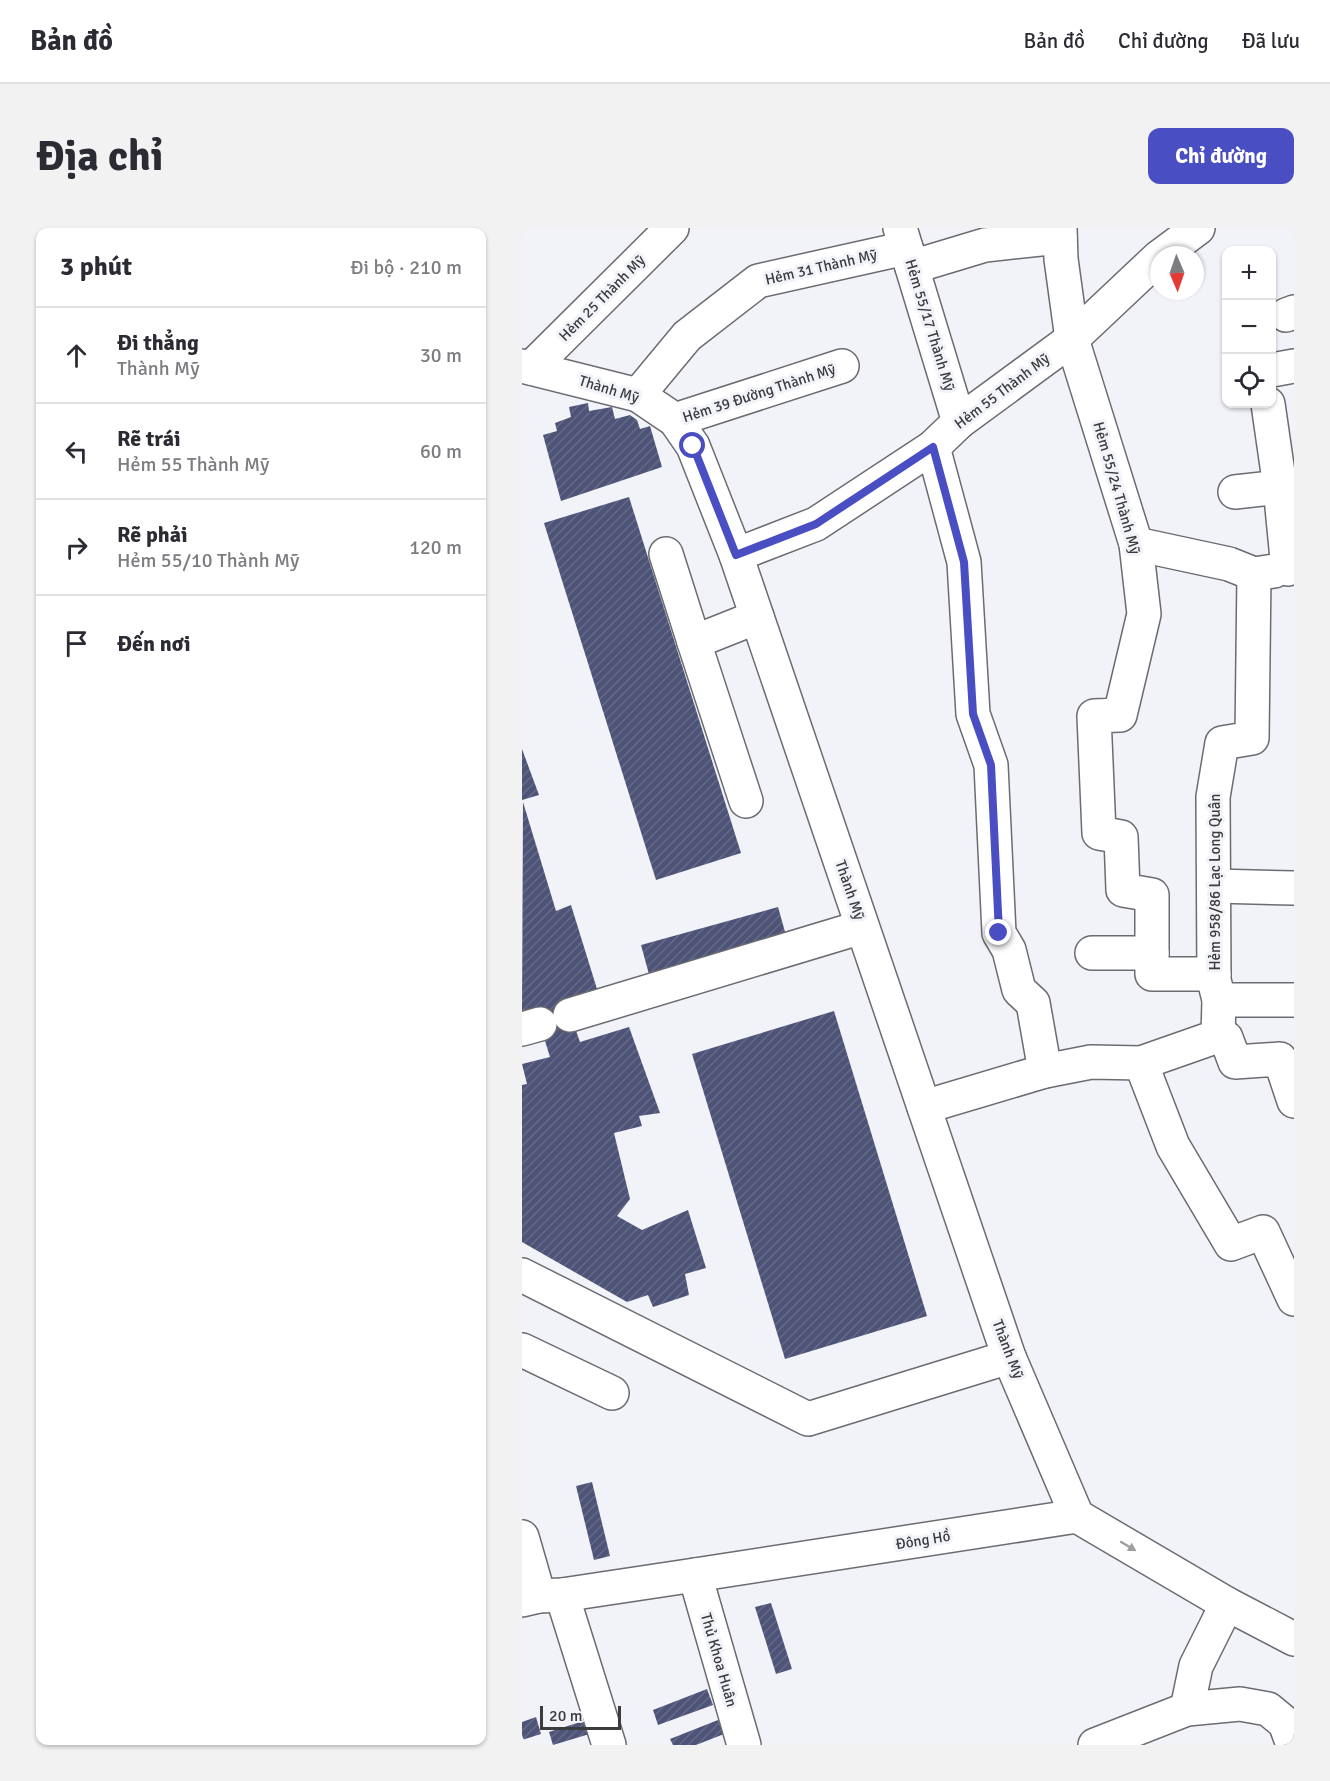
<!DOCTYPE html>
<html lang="vi">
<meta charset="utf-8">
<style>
:root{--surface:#fff;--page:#f2f2f3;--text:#2b2b33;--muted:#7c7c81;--line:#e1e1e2;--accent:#4a4ec3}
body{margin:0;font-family:Signika,sans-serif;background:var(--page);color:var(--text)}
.controls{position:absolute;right:18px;top:18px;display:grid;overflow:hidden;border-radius:12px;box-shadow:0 2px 4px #0004}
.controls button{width:54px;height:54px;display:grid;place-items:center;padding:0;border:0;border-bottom:2px solid var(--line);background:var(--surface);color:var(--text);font:30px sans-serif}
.compass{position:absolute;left:628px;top:18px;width:54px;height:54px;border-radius:50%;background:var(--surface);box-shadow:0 2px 4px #0004;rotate:178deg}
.scale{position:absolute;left:18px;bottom:15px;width:81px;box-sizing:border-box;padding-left:6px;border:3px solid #3b3c3e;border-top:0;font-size:16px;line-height:21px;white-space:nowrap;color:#3b3c3e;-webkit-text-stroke:4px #f2f3f9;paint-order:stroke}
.stop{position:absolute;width:18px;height:18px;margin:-14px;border:4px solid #4a4ec3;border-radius:50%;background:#fff}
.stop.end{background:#4a4ec3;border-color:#fff;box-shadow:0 2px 6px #0008}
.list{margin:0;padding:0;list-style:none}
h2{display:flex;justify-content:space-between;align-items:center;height:78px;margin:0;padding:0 24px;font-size:26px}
h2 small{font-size:20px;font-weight:400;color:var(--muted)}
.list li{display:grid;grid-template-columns:39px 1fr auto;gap:18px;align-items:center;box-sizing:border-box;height:96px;padding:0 24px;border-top:2px solid var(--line)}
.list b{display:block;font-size:22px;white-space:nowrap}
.list p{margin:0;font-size:20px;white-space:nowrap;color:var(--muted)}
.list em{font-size:20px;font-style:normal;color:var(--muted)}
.icon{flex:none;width:33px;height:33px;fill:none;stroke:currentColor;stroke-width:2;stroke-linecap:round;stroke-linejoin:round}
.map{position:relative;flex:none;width:772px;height:1517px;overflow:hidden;border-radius:12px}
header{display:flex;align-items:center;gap:36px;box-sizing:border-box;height:84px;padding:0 30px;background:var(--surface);border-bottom:2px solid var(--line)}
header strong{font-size:28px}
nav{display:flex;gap:33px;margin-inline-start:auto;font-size:21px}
.intro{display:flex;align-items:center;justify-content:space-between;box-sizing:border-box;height:144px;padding:0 36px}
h1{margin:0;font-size:42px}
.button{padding:15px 27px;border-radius:12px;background:var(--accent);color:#fff;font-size:21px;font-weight:700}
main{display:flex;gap:36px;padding:0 36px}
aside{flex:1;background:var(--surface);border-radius:12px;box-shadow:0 2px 4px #0004}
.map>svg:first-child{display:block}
.building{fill:url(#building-hatch)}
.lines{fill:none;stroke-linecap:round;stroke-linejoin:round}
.minor-casing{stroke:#6b6c71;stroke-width:36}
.minor{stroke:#fff;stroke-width:33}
.oneway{fill:#9d9e9e}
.route{stroke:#4a4ec3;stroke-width:8}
.labels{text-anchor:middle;stroke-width:6;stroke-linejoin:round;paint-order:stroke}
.street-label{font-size:15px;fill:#3b3c3e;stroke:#f2f3f9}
</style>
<header>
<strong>Bản đồ</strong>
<nav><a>Bản đồ</a><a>Chỉ đường</a><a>Đã lưu</a></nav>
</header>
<div class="intro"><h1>Địa chỉ</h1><a class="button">Chỉ đường</a></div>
<main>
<aside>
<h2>3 phút<small>Đi bộ · 210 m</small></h2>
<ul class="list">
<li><svg class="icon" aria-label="ahead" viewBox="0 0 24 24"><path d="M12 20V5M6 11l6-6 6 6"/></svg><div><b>Đi thẳng</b><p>Thành Mỹ</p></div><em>30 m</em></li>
<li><svg class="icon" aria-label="left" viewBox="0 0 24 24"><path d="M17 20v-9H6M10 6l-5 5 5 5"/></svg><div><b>Rẽ trái</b><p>Hẻm 55 Thành Mỹ</p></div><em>60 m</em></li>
<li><svg class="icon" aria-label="right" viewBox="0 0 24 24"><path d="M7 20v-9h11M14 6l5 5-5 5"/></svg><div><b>Rẽ phải</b><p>Hẻm 55/10 Thành Mỹ</p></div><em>120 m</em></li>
<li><svg class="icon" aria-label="arrive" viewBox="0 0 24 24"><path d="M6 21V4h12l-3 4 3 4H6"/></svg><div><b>Đến nơi</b></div></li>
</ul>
</aside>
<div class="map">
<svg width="772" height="1517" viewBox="0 0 772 1517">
<defs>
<pattern id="building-hatch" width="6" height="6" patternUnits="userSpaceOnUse" patternTransform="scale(1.5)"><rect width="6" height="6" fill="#4e5477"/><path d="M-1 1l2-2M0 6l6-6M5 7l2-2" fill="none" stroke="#666a87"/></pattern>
</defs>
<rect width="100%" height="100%" fill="#f2f3f9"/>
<g class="building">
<path d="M 66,175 L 67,183 L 90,179 L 93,191 L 108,187 L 115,192 L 118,201 L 128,198 L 140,239 L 39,273 L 21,207 L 35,203 L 33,195 L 49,189 L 47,179 Z"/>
<path d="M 107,269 L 219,625 L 134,652 L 22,295 Z"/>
<path d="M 0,521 L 17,567 L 0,572 Z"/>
<path d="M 1,574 L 34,683 L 49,677 L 75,761 L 43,772 L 58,814 L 107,799 L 138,885 L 117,888 L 120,898 L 92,905 L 108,971 L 95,988 L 120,1002 L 166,982 L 184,1040 L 163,1046 L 167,1067 L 131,1079 L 126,1067 L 105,1074 L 0,1014 L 0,857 L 5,856 L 0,836 L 28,829 L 13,781 L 0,785 Z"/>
<path d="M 256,679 L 265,711 L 128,750 L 119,717 Z"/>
<path d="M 312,783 L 405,1088 L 263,1131 L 170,826 Z"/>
<path d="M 70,1254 L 88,1328 L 72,1332 L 54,1258 Z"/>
<path d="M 249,1375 L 270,1441 L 254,1446 L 233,1379 Z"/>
<path d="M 185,1461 L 191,1477 L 136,1497 L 131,1482 Z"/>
<path d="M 80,1487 L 84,1501 L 31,1517 L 27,1504 Z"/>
<path d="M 14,1489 L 19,1506 L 0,1512 L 0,1494 Z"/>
<path d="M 196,1492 L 202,1506 L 174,1517 L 151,1517 L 148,1511 Z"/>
</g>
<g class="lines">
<g class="minor-casing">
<g id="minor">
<path d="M 378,0 L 437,194"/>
<path d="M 538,0 L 539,31 L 550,111 L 614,316 L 622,386 L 598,487 L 572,488 L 577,605 L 599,609 L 601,662 L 630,667 L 630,746 L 692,746"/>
<path d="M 640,27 L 676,0"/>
<path d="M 390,39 L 463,17 L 538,9"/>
<path d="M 764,87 L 772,84"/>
<path d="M 0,138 L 116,167 L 153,192 L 171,218 L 214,327 L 487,1129 L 555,1288"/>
<path d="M 9,140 L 150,0"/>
<path d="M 750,142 L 772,138"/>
<path d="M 116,167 L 165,108 L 236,53 L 384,20"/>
<path d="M 746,176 L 758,259 L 766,341"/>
<path d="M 153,192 L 320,138"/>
<path d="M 411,219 L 442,334 L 451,486 L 469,537 L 477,705 L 487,722 L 497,762 L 511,775 L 523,843"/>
<path d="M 713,264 L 758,259"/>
<path d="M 614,316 L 707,336 L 732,346 L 752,343"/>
<path d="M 144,326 L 172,414"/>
<path d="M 214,327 L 294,296 L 411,219 L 437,194 L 550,111 L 637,29"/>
<path d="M 224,573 L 172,414 L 235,389"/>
<path d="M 693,658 L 772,660"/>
<path d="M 570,725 L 630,725"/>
<path d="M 697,772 L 772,772"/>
<path d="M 48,787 L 340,699"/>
<path d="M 0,801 L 18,796"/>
<path d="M 696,808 L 704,810 L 713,834 L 758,831 L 772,873"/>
<path d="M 619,835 L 651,918 L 709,1016 L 741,1004 L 772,1071"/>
<path d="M 402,879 L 523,843 L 569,834 L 619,835 L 696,808 L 697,772 L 692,752 L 691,569 L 700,515 L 730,510 L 732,346"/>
<path d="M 0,1047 L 286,1191 L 487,1129"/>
<path d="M 0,1122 L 90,1165"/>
<path d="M 0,1309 L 17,1368"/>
<path d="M 173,1347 L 222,1517"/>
<path d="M 40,1367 L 87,1517"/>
<path d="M 0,1372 L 17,1368 L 40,1367 L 173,1347 L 555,1288 L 705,1376 L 772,1411"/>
<path d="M 665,1481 L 674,1438 L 705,1376"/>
<path d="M 573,1517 L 665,1481 L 718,1476 L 746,1481 L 763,1495 L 771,1517"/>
</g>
</g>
<use href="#minor" class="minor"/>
</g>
<defs><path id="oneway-solid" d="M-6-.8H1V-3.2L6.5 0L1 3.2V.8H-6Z" transform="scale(1.5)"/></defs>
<use class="oneway" href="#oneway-solid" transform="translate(606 1318) rotate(30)"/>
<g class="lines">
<path class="route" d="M 171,218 L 214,327 L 294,296 L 411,219 L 442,334 L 451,486 L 469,537 L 477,705"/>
</g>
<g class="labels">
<g class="street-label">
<text transform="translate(299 39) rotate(-13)" y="5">Hẻm 31 Thành Mỹ</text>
<text transform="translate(80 70) rotate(-45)" y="5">Hẻm 25 Thành Mỹ</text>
<text transform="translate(408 97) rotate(73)" y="5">Hẻm 55/17 Thành Mỹ</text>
<text transform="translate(87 161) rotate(17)" y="5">Thành Mỹ</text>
<text transform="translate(480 163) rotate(-37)" y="5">Hẻm 55 Thành Mỹ</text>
<text transform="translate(237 165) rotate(-18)" y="5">Hẻm 39 Đường Thành Mỹ</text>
<text transform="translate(595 260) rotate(74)" y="5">Hẻm 55/24 Thành Mỹ</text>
<text transform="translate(693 654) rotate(-90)" y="5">Hẻm 958/86 Lạc Long Quân</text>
<text transform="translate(328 662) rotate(71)" y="5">Thành Mỹ</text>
<text transform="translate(486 1121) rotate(69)" y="5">Thành Mỹ</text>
<text transform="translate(401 1312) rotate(-9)" y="5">Đông Hồ</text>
<text transform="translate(197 1432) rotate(74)" y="5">Thủ Khoa Huân</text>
</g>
</g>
</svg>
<div class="controls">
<button>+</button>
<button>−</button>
<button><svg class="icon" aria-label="locate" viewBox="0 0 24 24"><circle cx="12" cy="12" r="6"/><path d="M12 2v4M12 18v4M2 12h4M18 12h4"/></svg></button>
</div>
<svg class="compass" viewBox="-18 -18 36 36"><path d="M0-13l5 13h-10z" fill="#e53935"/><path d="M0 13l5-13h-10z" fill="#7c7c81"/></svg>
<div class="scale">20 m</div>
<div class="stop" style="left:171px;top:218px"></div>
<div class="stop end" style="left:477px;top:705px"></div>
</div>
</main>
